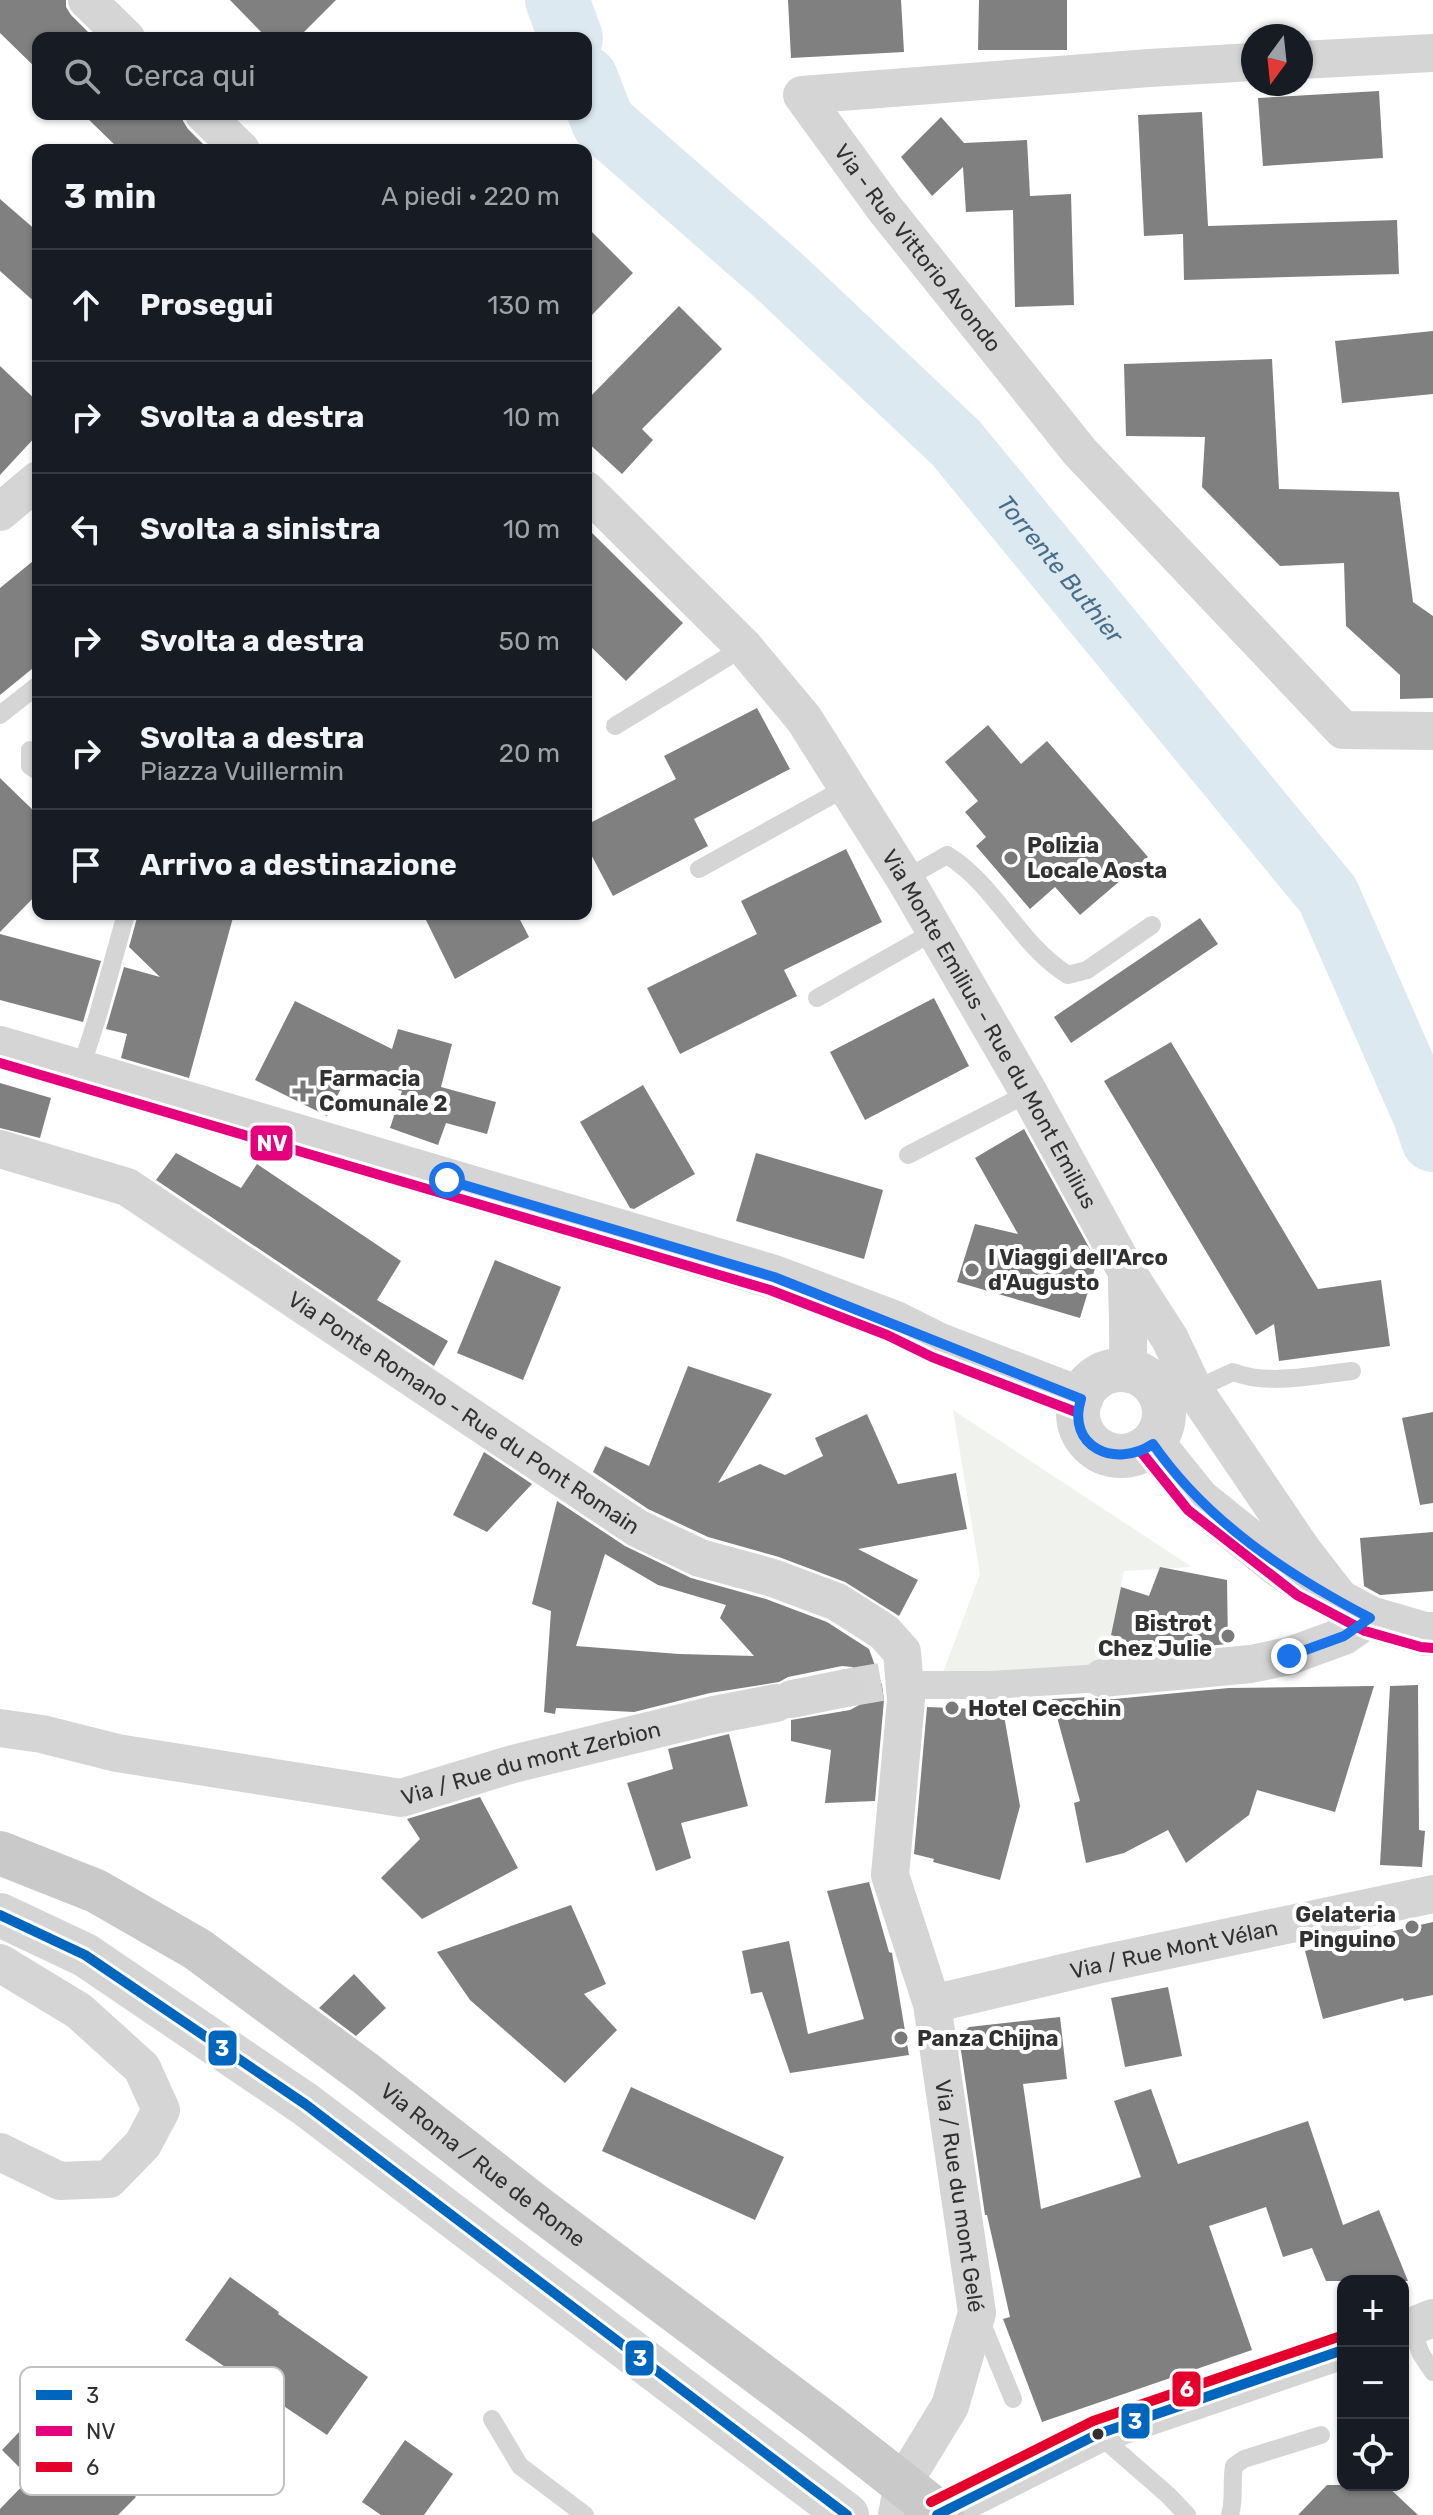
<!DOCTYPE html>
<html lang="it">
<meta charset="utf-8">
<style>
:root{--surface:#171b24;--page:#20242c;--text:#f1f3f6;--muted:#9ea1a6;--line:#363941}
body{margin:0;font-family:Rubik,sans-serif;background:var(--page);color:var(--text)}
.controls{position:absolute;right:24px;bottom:24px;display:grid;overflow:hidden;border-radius:16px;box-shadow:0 2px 6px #0004}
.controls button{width:72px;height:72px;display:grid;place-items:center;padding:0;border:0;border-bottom:2px solid var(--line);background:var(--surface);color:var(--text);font:40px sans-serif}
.compass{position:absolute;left:1241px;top:24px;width:72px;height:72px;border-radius:50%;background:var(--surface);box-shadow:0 2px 6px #0004;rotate:195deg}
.stop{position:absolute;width:24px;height:24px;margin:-18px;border:6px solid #1a73e8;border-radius:50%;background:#fff}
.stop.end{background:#1a73e8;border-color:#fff;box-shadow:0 2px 8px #0008}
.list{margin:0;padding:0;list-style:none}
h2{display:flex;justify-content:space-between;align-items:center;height:104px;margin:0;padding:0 32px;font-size:34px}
h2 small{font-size:26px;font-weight:400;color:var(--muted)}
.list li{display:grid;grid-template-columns:52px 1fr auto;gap:24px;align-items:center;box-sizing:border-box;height:112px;padding:0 32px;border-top:2px solid var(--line)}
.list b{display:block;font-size:30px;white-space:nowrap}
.list p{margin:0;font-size:26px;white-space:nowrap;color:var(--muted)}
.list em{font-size:26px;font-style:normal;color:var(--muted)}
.icon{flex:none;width:44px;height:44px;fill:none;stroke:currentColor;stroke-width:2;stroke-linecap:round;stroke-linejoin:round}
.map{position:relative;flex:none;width:1433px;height:2515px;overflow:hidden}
.search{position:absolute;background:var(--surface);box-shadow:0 2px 6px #0004;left:32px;top:32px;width:560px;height:88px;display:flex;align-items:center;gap:20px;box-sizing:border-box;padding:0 28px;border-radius:16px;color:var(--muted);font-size:30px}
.panel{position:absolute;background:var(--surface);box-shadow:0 2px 6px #0004;left:32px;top:144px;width:560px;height:776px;border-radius:16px}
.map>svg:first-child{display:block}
.green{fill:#f0f3ed}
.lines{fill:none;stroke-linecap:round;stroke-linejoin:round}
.river{stroke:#dde9f0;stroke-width:64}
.building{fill:#808080;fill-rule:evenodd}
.minor-tunnel{stroke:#d6d6d6;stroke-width:38;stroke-dasharray:38 19;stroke-linecap:butt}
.service{stroke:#d5d5d5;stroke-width:18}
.pedestrian{stroke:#d5d5d5;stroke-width:28}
.minor{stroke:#d5d5d5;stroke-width:38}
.tertiary{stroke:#d5d5d5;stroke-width:44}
.primary{stroke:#c9c9c9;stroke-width:44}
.bus-1-casing{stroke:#fff;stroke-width:16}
.bus-2-casing{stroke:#fff;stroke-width:16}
.bus-3-casing{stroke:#fff;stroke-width:16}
.bus-1{stroke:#0065bd;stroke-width:10}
.bus-2{stroke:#e5007d;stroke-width:10}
.bus-3{stroke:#e4002b;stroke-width:10}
.route{stroke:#1a73e8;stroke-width:10}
.poi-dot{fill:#797979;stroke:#fff;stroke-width:3}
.bus-dot{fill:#313131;stroke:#fff;stroke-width:3}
.labels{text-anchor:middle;stroke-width:8;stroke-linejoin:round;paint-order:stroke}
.street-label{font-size:22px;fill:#313131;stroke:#fff}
.poi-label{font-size:22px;font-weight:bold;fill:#313131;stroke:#fff;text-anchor:start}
.water-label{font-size:24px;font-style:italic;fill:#476f8b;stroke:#fff}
.key{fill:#fff;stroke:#c1c1c1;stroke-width:2}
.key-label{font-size:22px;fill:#313131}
.line-badge{stroke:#fff;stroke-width:3}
.badge-label{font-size:22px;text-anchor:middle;font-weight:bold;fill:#fff}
</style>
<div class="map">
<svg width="1433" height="2515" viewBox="0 0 1433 2515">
<rect width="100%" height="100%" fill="#fff"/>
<path class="green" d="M 953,1410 L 1192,1567 L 1124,1571 L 1109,1644 L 1123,1653 L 1121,1689 L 936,1691 L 980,1574 Z"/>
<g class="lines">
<g class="river">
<path d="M 557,0 L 571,38"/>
<path id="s1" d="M 586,78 L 603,122 L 779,276 L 956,443 L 1328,895 L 1425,1116 L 1433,1140"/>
</g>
</g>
<g class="building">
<path d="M 0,0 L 66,0 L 66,7 L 71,15 L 94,38 L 38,38 L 38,70 L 0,33 Z"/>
<path d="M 230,0 L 336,0 L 298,38 L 267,38 Z"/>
<path d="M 788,0 L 901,0 L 904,52 L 791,58 Z"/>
<path d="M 979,0 L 1067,0 L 1067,50 L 978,50 Z"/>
<path d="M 1379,91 L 1383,158 L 1263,166 L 1258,98 Z"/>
<path d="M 1202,112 L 1208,226 L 1397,220 L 1399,274 L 1184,280 L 1183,234 L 1144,236 L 1138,115 Z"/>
<path d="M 83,114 L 183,114 L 183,121 L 188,129 L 209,150 L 120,150 Z"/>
<path d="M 941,117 L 964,143 L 1027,140 L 1030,196 L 1071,194 L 1074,305 L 1015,307 L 1013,210 L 966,212 L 963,167 L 932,196 L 901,157 Z"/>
<path d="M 0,199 L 38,232 L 38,305 L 0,271 Z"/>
<path d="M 586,226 L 633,273 L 586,321 Z"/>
<path d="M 679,306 L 722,349 L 642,429 L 653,440 L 622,474 L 586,441 L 586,401 Z"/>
<path d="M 1433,331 L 1433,394 L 1342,403 L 1335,341 Z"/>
<path d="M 1272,359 L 1279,489 L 1399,492 L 1413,602 L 1433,616 L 1433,698 L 1400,699 L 1400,675 L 1346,626 L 1344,563 L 1280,566 L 1202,487 L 1205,437 L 1126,436 L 1124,364 Z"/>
<path d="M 0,366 L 38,402 L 38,434 L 0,475 Z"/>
<path d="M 586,527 L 683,623 L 626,681 L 586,642 Z"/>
<path d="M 38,557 L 38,664 L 0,695 L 0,588 Z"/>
<path d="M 757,708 L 790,769 L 694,819 L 708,846 L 613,896 L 586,845 L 586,825 L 676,779 L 664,756 Z"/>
<path d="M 988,725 L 1021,764 L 1047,741 L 1148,857 L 1080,915 L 1055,887 L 1030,909 L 976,846 L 986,837 L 965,812 L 978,801 L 945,762 Z"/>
<path d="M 0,778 L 38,815 L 38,893 L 0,932 Z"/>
<path d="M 846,849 L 882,922 L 784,970 L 797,996 L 680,1054 L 647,988 L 757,934 L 741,901 Z"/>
<path d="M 138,914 L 234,914 L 189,1078 L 121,1058 L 127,1034 L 106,1029 L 124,967 L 160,977 L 129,947 Z"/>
<path d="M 423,914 L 517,914 L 529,937 L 455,979 Z"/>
<path d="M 1200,918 L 1218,944 L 1071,1043 L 1054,1017 Z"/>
<path d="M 0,934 L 101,961 L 83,1022 L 0,1000 Z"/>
<path d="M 934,998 L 969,1066 L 865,1120 L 830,1052 Z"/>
<path d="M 295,1001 L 392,1049 L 398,1029 L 452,1044 L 441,1087 L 496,1102 L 487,1134 L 446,1123 L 438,1145 L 390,1128 L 402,1091 L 347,1077 L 327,1116 L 255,1080 Z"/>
<path d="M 1171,1042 L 1318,1289 L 1381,1280 L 1390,1346 L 1279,1361 L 1274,1324 L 1256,1335 L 1104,1081 Z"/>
<path d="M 0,1083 L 51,1098 L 40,1138 L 0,1128 Z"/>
<path d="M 643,1085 L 695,1174 L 634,1209 L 630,1208 L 580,1122 Z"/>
<path d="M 1024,1129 L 1097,1262 L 1080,1318 L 957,1282 L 975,1224 L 1018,1234 L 975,1158 Z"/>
<path d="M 176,1153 L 241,1188 L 257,1164 L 401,1261 L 377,1300 L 448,1341 L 434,1366 L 156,1180 Z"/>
<path d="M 756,1153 L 883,1190 L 864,1259 L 736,1221 Z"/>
<path d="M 495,1260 L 561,1287 L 523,1380 L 457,1353 Z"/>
<path d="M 688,1366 L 772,1394 L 718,1483 L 760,1464 L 785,1475 L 823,1456 L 815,1438 L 867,1414 L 898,1484 L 956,1473 L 967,1529 L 858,1549 L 918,1580 L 899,1616 L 845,1582 L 779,1557 L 708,1537 L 648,1509 L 593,1472 L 605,1446 L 649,1466 Z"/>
<path d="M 1433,1412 L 1433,1503 L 1420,1505 L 1402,1418 Z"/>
<path d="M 484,1452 L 532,1484 L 487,1532 L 453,1515 Z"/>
<path d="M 557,1501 L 625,1546 L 691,1578 L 766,1599 L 827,1622 L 869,1649 L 882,1685 L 884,1700 L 875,1801 L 825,1803 L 831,1750 L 791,1741 L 791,1720 L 850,1710 L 861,1704 L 867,1694 L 867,1683 L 862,1673 L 852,1667 L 842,1666 L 788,1677 L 779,1682 L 710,1693 L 634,1712 L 556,1708 L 555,1714 L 544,1712 L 551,1611 L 532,1604 ZM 605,1554 L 658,1585 L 726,1605 L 720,1618 L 754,1656 L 679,1654 L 576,1646 Z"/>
<path d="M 1433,1532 L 1433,1591 L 1380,1595 L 1364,1586 L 1360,1538 Z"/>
<path d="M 1160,1567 L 1227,1580 L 1228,1644 L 1124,1654 L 1126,1640 L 1111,1635 L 1121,1587 L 1149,1596 Z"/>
<path d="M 1418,1685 L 1419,1830 L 1425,1831 L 1422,1867 L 1380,1865 L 1390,1686 Z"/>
<path d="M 1374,1686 L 1335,1812 L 1257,1790 L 1249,1815 L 1186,1863 L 1168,1830 L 1124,1853 L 1086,1863 L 1074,1803 L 1080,1801 L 1052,1699 L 1091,1697 L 1104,1700 L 1229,1688 Z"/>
<path d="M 927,1707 L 1003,1710 L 1020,1806 L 1000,1880 L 933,1862 L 934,1859 L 914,1854 Z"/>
<path d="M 729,1734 L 748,1806 L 681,1823 L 691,1858 L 656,1871 L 627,1783 L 673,1769 L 668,1749 Z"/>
<path d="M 480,1797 L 518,1868 L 422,1919 L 381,1878 L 420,1839 L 407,1819 Z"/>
<path d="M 869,1882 L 889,1952 L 892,1953 L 909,2055 L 790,2073 L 762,1992 L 751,1994 L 742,1951 L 789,1941 L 808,2034 L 864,2019 L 827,1891 Z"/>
<path d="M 571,1905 L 606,1984 L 584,1994 L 617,2030 L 565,2083 L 470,2000 L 437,1952 Z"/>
<path d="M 1433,1922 L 1433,1995 L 1404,2001 L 1403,1998 L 1323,2019 L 1305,1951 L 1371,1934 L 1371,1936 Z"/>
<path d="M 354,1974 L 386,2008 L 356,2036 L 319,2008 Z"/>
<path d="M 1168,1987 L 1182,2056 L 1125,2067 L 1111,1998 Z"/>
<path d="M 1060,2017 L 1067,2079 L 1023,2084 L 1041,2209 L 1141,2177 L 1114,2101 L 1151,2089 L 1178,2164 L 1308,2121 L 1343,2225 L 1379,2210 L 1408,2281 L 1326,2281 L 1312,2248 L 1283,2257 L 1266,2207 L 1209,2226 L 1252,2350 L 1042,2422 L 1003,2319 L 1010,2317 L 987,2215 L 985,2215 L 959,2037 L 969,2027 Z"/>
<path d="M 631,2087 L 784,2157 L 755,2220 L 602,2151 Z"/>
<path d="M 230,2277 L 279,2312 L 278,2314 L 368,2377 L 327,2435 L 185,2340 Z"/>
<path d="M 42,2408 L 136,2497 L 118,2515 L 0,2515 L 0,2509 L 30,2478 L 2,2450 Z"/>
<path d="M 405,2440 L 453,2474 L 424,2515 L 381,2515 L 362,2502 Z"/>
<path d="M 1327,2485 L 1386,2485 L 1418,2515 L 1298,2515 Z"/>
</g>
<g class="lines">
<path class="minor-tunnel" d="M 846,1688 L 881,1682"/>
<g class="service">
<path d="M 0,715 L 38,685"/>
<path d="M 615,726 L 744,647"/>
<path d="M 30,750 L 30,766 L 38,771"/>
<path d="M 699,869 L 847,787"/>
<path d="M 905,879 L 947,855 C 996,885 1019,945 1068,975 L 1087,970 L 1152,925"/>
<path d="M 817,998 L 935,931"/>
<path d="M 80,1071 L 98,1015 L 126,914"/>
<path d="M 908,1155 L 1029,1093"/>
<path d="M 1194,1390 L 1233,1372 C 1268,1386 1314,1375 1352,1371"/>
<path d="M 980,2319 L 1013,2399"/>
<path d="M 1411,2327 L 1421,2354 L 1433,2372"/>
<path d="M 492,2419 L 520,2466 L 585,2515"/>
<path d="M 1098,2434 L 1168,2495 L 1187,2515"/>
<path d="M 1230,2515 C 1235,2498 1231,2483 1234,2466 L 1244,2459 L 1321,2435"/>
</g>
<path class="pedestrian" d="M 906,1685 L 991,1685 L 1102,1678"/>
<g class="minor">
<path d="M 87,0 L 126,38"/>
<path d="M 1301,60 L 1433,53"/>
<path id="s2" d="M 1253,62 L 1149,68 L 802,95 L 885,209 L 1080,452 L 1343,730 L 1433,731"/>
<path d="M 204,114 L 241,150"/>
<path id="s3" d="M 586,490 L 744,647 L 804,719 L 905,879 L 1029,1093 L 1127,1272 L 1170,1339 L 1194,1390 L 1303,1551 L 1341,1600"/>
<path d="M 0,512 L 38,480"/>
<path id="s4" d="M 0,1149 L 127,1187 L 637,1528 L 700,1558 L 773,1578 L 837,1602 L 884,1632 L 902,1652 L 906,1700 L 890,1875 L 932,2004 L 977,2313 L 950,2406 L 903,2483 L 897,2515"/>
<path d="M 1127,1275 C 1127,1307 1130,1338 1127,1370"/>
<path d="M 1102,1678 L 1251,1664 L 1289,1656 L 1344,1636 L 1370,1618"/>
<path d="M 792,1699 L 846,1688"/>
<path id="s5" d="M 0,1728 L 42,1734 L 117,1753 L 401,1798 L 513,1764 L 714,1715 L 776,1703"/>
<path d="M 0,1963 L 79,2011 L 142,2068 L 161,2110 L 143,2144 L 109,2179 L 60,2181 L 0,2152"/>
<path id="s6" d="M 932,2004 L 1097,1965 L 1433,1894"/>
<path d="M 1403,2330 L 1433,2318"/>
<path d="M 937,2515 L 1098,2434 L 1343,2350"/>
</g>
<g class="tertiary">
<path d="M 0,1048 L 774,1277 L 893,1322 L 937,1344 L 1081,1399"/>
<circle cx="1121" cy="1413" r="43"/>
<path d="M 1153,1444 L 1198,1500 L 1279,1565 L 1305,1583 L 1370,1618 L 1425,1634 L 1433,1634"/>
<path d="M 0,1915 L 85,1955 L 305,2104 L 847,2515"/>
</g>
<path class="primary" id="s7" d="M 0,1853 L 96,1891 L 197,1949 L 365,2073 L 534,2205 L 825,2423 L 942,2515"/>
<g class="bus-1-casing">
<g id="bus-1">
<path d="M 0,1915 L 85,1955 L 305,2104 L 847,2515"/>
<path d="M 937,2515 L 1098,2434 L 1343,2350"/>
</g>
</g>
<g class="bus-2-casing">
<g id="bus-2">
<path d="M 0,1063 L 770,1290 L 887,1335 L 932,1357 L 1076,1412"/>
<path d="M 1142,1453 L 1188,1510 L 1297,1595 L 1365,1631 L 1421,1647 L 1433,1648"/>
</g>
</g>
<g class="bus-3-casing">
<path id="bus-3" d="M 931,2502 L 1093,2421 L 1338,2337"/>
</g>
<use href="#bus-1" class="bus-1"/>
<use href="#bus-2" class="bus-2"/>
<use href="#bus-3" class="bus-3"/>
</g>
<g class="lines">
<path class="route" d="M 447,1180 L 774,1277 L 1081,1399 C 1066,1447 1115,1469 1153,1444 C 1207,1522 1288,1575 1370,1618 L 1344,1636 L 1289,1656"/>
</g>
<g class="poi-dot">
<circle cx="1011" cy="858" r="8"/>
<path d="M299 1079h8v8h8v8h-8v8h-8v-8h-8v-8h8z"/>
<circle cx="972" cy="1270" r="8"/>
<circle cx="1228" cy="1636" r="8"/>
<circle cx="952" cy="1708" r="8"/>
<circle cx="1412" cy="1927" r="8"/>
<circle cx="901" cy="2038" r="8"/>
</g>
<circle class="bus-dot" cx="1098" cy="2434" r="7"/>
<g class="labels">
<g class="street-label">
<text dy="8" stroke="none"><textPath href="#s2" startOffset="644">Via - Rue Vittorio Avondo</textPath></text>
<text dy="8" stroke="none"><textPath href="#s3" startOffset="678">Via Monte Emilius - Rue du Mont Emilius</textPath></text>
<text dy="8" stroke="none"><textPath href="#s4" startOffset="538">Via Ponte Romano - Rue du Pont Romain</textPath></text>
<text dy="8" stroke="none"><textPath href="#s5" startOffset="542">Via / Rue du mont Zerbion</textPath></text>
<text dy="8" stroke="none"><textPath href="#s6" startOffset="248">Via / Rue Mont Vélan</textPath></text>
<text dy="8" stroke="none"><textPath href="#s7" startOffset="578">Via Roma / Rue de Rome</textPath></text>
<text dy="8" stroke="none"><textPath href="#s4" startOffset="1596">Via / Rue du mont Gelé</textPath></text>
</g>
<g class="poi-label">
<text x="1027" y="853">Polizia<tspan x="1027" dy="25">Locale Aosta</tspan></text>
<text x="319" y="1086">Farmacia<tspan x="319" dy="25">Comunale 2</tspan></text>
<text x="988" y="1265">I Viaggi dell'Arco<tspan x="988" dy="25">d'Augusto</tspan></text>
<text x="1212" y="1631" text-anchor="end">Bistrot<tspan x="1212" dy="25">Chez Julie</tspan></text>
<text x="968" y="1716">Hotel Cecchin</text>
<text x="1396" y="1922" text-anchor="end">Gelateria<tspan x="1396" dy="25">Pinguino</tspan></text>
<text x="917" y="2046">Panza Chijna</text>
</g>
<g class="water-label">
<text dy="8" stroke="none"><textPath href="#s1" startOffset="688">Torrente Buthier</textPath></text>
</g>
</g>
<rect x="20" y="2367" width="264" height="128" rx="12" class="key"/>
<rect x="36" y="2390" width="36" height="10" fill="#0065bd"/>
<rect x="36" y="2426" width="36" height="10" fill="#e5007d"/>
<rect x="36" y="2462" width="36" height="10" fill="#e4002b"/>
<g class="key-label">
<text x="86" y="2403">3</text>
<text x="86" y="2439">NV</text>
<text x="86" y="2475">6</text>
</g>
<g class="line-badge">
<rect x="249" y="1124" width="45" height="38" rx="8" fill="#e5007d"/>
<rect x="207" y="2029" width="31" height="38" rx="8" fill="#0065bd"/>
<rect x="624" y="2339" width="31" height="38" rx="8" fill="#0065bd"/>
<rect x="1171" y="2370" width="31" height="38" rx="8" fill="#e4002b"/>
<rect x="1120" y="2402" width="31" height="38" rx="8" fill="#0065bd"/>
</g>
<g class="badge-label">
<text x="272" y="1151">NV</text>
<text x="222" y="2056">3</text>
<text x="640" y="2366">3</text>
<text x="1187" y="2397">6</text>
<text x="1135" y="2429">3</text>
</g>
</svg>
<div class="controls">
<button>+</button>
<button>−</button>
<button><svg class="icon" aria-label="locate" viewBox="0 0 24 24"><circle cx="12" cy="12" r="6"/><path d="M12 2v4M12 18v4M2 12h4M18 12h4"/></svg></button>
</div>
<svg class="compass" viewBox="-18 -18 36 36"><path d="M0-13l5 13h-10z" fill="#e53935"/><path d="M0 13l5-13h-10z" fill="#9ea1a6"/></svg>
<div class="stop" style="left:447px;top:1180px"></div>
<div class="stop end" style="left:1289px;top:1656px"></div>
<div class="search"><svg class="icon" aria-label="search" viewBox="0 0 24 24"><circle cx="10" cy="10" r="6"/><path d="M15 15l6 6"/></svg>Cerca qui</div>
<section class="panel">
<h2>3 min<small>A piedi · 220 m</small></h2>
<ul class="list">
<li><svg class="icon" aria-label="ahead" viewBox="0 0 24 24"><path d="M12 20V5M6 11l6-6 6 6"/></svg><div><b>Prosegui</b></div><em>130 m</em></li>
<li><svg class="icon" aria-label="right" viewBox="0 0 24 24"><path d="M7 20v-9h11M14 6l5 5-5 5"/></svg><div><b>Svolta a destra</b></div><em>10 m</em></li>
<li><svg class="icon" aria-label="left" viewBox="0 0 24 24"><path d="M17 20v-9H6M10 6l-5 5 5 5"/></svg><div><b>Svolta a sinistra</b></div><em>10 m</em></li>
<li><svg class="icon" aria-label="right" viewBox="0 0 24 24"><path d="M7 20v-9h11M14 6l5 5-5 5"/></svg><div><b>Svolta a destra</b></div><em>50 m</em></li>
<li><svg class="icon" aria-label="right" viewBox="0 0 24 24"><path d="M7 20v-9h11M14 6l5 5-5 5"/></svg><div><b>Svolta a destra</b><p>Piazza Vuillermin</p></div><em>20 m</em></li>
<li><svg class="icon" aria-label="arrive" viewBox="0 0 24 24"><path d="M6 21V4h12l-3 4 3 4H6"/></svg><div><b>Arrivo a destinazione</b></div></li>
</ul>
</section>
</div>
